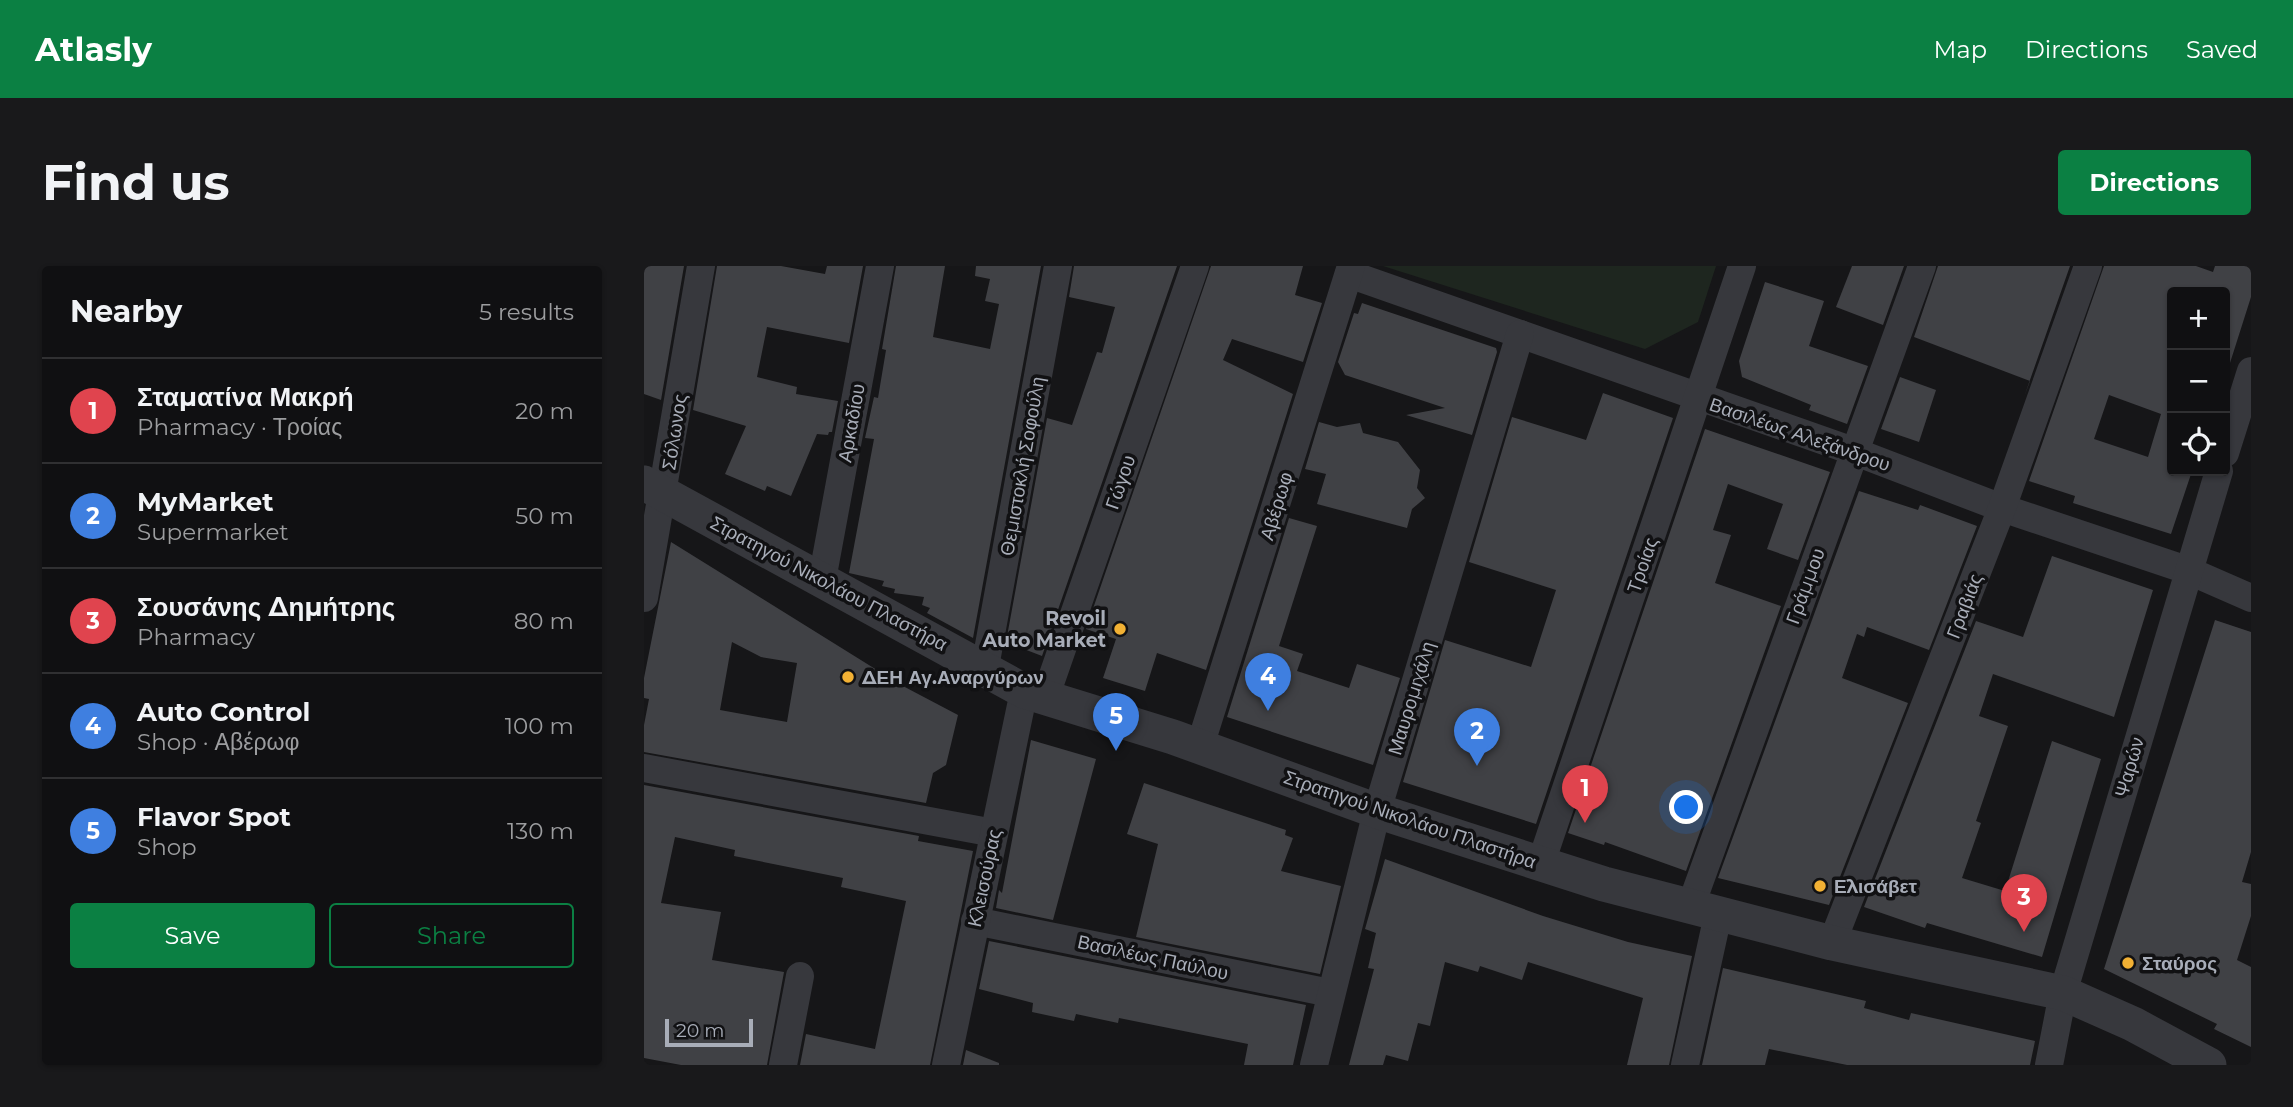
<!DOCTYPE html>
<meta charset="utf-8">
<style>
:root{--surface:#101012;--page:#19191b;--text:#f1f3f6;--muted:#9c9d9f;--line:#303032;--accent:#0b8043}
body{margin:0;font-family:Montserrat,sans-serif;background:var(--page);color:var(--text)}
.controls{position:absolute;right:21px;top:21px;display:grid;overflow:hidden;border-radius:7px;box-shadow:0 2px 5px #0004}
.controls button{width:63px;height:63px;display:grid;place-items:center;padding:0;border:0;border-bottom:2px solid var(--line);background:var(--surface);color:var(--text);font:35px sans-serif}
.scale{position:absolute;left:21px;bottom:18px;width:88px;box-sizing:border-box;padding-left:7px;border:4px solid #a8adb8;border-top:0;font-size:19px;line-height:24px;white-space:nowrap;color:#a8adb8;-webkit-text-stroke:5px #111113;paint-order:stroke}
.you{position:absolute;left:1043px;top:542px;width:24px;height:24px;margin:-18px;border:5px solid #fff;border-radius:50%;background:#1a73e8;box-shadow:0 0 0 10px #1a73e833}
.badge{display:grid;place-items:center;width:46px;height:46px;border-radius:50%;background:var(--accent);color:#fff;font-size:23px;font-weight:700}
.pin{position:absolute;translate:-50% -58px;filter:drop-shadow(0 2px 4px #0008)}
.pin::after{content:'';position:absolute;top:37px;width:24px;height:21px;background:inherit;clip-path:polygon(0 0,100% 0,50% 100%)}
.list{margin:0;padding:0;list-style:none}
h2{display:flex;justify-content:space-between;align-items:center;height:91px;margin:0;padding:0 28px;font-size:30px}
h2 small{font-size:23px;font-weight:400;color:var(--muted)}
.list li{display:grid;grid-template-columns:46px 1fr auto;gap:21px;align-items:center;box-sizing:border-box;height:105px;padding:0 28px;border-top:2px solid var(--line)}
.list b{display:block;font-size:26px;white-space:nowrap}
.list p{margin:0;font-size:23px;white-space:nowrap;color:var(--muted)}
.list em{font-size:23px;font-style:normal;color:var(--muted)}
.actions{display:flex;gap:14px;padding:21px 28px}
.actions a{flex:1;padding:16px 0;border:2px solid var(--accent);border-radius:7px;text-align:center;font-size:24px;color:var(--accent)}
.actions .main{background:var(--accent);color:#fff}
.icon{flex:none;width:38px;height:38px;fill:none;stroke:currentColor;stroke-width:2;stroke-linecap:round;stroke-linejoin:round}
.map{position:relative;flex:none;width:1607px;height:799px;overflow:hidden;border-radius:7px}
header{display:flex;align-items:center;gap:42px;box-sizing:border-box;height:98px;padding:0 35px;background:var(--accent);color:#fff}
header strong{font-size:33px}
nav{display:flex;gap:38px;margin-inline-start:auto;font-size:24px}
.intro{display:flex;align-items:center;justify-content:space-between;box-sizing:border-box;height:168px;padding:0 42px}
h1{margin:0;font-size:49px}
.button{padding:18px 32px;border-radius:7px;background:var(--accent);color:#fff;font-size:24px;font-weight:700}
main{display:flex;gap:42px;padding:0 42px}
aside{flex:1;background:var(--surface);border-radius:7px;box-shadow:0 2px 5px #0004}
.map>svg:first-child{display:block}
.green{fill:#1e261f}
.building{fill:#404145;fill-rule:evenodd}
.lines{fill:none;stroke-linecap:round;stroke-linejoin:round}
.minor{stroke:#37383d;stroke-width:28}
.tertiary{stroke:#37383d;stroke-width:35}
.poi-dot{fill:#f2b134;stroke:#111113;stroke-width:2.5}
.labels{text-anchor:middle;stroke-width:7;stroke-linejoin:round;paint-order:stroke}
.street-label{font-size:19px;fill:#a8adb8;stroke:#111113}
.poi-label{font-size:19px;font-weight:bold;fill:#a8adb8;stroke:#111113;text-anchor:start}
</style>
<header>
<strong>Atlasly</strong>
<nav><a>Map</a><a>Directions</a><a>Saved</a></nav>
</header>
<div class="intro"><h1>Find us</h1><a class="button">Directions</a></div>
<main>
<aside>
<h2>Nearby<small>5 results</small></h2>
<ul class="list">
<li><span class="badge" style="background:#e0444e">1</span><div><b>Σταματίνα Μακρή</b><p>Pharmacy · Τροίας</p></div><em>20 m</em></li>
<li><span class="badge" style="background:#3f7fe0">2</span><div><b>MyMarket</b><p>Supermarket</p></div><em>50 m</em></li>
<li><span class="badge" style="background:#e0444e">3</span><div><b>Σουσάνης Δημήτρης</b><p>Pharmacy</p></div><em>80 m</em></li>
<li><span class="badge" style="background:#3f7fe0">4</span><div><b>Auto Control</b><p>Shop · Αβέρωφ</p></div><em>100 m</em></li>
<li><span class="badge" style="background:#3f7fe0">5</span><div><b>Flavor Spot</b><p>Shop</p></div><em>130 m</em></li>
</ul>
<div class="actions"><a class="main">Save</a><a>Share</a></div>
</aside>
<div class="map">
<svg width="1607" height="799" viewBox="0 0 1607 799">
<rect width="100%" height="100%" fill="#161618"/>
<path class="green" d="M 739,0 L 1072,0 L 1054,56 L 1001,83 Z"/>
<g class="building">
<path d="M 0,0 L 40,0 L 17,134 L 0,128 Z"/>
<path d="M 73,0 L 137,0 L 181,8 L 183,0 L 219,0 L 205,77 L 123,61 L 113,111 L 153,121 L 152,128 L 194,135 L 188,166 L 185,166 L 184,169 L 173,168 L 147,230 L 123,220 L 121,225 L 81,208 L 102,160 L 49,144 Z"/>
<path d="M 252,0 L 301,0 L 289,71 L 346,83 L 355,38 L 341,35 L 346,13 L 331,10 L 332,0 L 397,0 L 329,372 L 283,347 L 286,342 L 278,339 L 280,331 L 250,327 L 251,323 L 238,320 L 240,315 L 205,307 L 230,173 L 221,172 L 230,131 L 234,132 L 242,84 L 238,83 Z"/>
<path d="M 430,0 L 533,0 L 398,390 L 362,376 L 403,152 L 428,159 L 453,86 L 458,87 L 471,41 L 425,31 Z"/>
<path d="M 567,0 L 659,0 L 651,29 L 678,37 L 659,96 L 588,73 L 579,94 L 649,128 L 562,404 L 513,387 L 501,425 L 459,412 L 472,373 L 442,363 Z"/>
<path d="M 1208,0 L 1260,0 L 1239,59 L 1192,41 Z"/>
<path d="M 1294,0 L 1426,0 L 1380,131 L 1386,115 L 1270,71 Z"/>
<path d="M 1460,0 L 1552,0 L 1569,6 L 1571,0 L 1607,0 L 1607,31 L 1586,97 L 1581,96 L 1581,26 L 1528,26 L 1528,205 L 1548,205 L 1527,268 L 1429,237 L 1431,230 L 1385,215 ZM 1465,129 L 1517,148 L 1504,191 L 1450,173 Z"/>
<path d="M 1121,16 L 1180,35 L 1165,80 L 1224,100 L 1203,158 L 1165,144 L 1167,139 L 1098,111 L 1095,95 Z"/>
<path d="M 718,37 L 852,82 L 853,86 L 828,169 L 762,149 L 801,142 L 701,109 L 694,96 L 710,47 L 714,48 Z"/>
<path d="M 1256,111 L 1292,124 L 1275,176 L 1237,163 Z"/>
<path d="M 959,127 L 1029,152 L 892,558 L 759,516 L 801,374 L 887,401 L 912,324 L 825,296 L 868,151 L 942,174 Z"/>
<path d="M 675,156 L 693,161 L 716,157 L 719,167 L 754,176 L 776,204 L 773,222 L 781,232 L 768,243 L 763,262 L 673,238 L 682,208 L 661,203 Z"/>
<path d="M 1061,163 L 1186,206 L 1154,294 L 1123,283 L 1139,238 L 1084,218 L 1069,264 L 1087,269 L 1071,317 L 1137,340 L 1042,605 L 961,576 L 960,579 L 924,567 Z"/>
<path d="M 1215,225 L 1274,244 L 1276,239 L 1333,260 L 1285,384 L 1223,361 L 1220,371 L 1213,368 L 1198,412 L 1264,437 L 1185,639 L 1074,612 Z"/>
<path d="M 645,252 L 673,260 L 635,380 L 659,388 L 653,405 L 705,422 L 713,398 L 756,412 L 729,499 L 583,451 Z"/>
<path d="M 27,276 L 257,419 L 314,449 L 302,499 L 289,507 L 282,537 L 0,486 L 0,459 L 5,433 L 0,432 L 0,412 ZM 88,376 L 117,391 L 153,397 L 143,456 L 76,444 Z"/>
<path d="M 1408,290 L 1509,324 L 1470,451 L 1349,408 L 1335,450 L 1364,460 L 1332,555 L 1337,557 L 1318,612 L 1361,625 L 1408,475 L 1457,493 L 1398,691 L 1283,657 L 1281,662 L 1220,641 L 1332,355 L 1379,371 Z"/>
<path d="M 1571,354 L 1607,366 L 1607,586 L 1598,616 L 1607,618 L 1607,650 L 1593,694 L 1607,701 L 1607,781 L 1570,763 L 1573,758 L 1460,703 Z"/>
<path d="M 387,474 L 452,493 L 409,654 L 352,642 L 355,624 L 358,627 Z"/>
<path d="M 500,517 L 642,564 L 641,569 L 649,572 L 637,605 L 697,620 L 676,708 L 492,671 L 514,578 L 483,568 Z"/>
<path d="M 0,519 L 275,570 L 274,575 L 329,585 L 286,799 L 156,799 L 162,768 L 231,783 L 262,635 L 197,621 L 199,612 L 90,590 L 91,584 L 31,571 L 17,637 L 77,646 L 68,694 L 140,706 L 123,799 L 37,799 L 0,792 Z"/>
<path d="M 741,593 L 899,650 L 984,676 L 1048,690 L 1025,799 L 983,799 L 999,732 L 884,696 L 878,714 L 836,700 L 834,706 L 801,696 L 786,760 L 774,757 L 764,795 L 742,789 L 739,799 L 705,799 L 730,703 L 724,702 L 732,667 L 721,663 Z"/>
<path d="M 345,675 L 662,739 L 649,799 L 600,799 L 604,778 L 475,752 L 474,757 L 432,748 L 430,755 L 388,746 L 389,737 L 335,723 Z"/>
<path d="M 1079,702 L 1222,735 L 1220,742 L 1265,754 L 1267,747 L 1391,775 L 1386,799 L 1203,799 L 1125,783 L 1121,799 L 1058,799 Z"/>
<path d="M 322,784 L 355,797 L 355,799 L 319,799 Z"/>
</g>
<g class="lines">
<g class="minor">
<path d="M 705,8 L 1209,185 L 1358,242 L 1543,304 L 1607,332"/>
<path d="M 1581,187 L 1607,105"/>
<path d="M 178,314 L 236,0"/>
<path d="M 0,332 L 57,0"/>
<path d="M 341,401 L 414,0"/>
<path d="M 401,432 L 551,0"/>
<path d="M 556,480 L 707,0"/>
<path d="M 0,502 L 350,567"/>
<path d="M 897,597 L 1098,0"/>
<path d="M 1046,642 L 1278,0"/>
<path d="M 331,655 L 686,727"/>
<path d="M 1188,677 L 1358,242 L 1444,0"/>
<path d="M 139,799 L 156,710"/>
<path d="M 302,799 L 380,425"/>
<path d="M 670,799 L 733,545 L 876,68"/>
<path d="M 1041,799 L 1074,649"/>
<path d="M 1405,799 L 1419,727 L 1575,205"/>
</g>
<path class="tertiary" d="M 0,217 L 380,425 L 529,471 L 733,545 L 960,618 L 1188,677 L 1419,727 L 1489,758 L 1565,799"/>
</g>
<g class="poi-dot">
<circle cx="476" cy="363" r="7"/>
<circle cx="204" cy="411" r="7"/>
<circle cx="1176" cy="620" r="7"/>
<circle cx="1484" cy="697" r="7"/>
</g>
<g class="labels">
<g class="street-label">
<text transform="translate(207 157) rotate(-80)" y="7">Αρκαδίου</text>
<text transform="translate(30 166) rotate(-81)" y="7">Σόλωνος</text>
<text transform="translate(1156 168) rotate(19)" y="7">Βασιλέως Αλεξάνδρου</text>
<text transform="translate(378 200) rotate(-80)" y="7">Θεμιστοκλή Σοφούλη</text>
<text transform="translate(476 216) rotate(-71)" y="7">Γώγου</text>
<text transform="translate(632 240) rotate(-73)" y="7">Αβέρωφ</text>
<text transform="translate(998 299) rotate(-71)" y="7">Τροίας</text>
<text transform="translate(185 317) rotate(28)" y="7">Στρατηγού Νικολάου Πλαστήρα</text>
<text transform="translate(1161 320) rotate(-70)" y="7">Γράμμου</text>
<text transform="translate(1320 340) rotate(-69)" y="7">Γραβιάς</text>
<text transform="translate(767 432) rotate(-73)" y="7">Μαυρομιχάλη</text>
<text transform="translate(1485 501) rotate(-74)" y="7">Ψαρών</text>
<text transform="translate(766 553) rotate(19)" y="7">Στρατηγού Νικολάου Πλαστήρα</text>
<text transform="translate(340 612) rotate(-78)" y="7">Κλεισούρας</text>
<text transform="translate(509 691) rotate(12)" y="7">Βασιλέως Παύλου</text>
</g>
<g class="poi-label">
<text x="462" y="359" text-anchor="end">Revoil<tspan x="462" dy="22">Auto Market</tspan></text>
<text x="218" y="418">ΔΕΗ Αγ.Αναργύρων</text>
<text x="1190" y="627">Ελισάβετ</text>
<text x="1498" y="704">Σταύρος</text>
</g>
</g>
</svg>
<div class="controls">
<button>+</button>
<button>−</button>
<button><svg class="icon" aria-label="locate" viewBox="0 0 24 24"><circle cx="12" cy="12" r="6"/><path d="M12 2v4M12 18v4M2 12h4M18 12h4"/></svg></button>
</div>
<div class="scale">20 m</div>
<div class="you"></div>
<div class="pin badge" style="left:941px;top:557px;background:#e0444e">1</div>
<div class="pin badge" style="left:833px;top:500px;background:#3f7fe0">2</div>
<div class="pin badge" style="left:1380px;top:666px;background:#e0444e">3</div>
<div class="pin badge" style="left:624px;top:445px;background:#3f7fe0">4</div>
<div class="pin badge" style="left:472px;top:485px;background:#3f7fe0">5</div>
</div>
</main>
